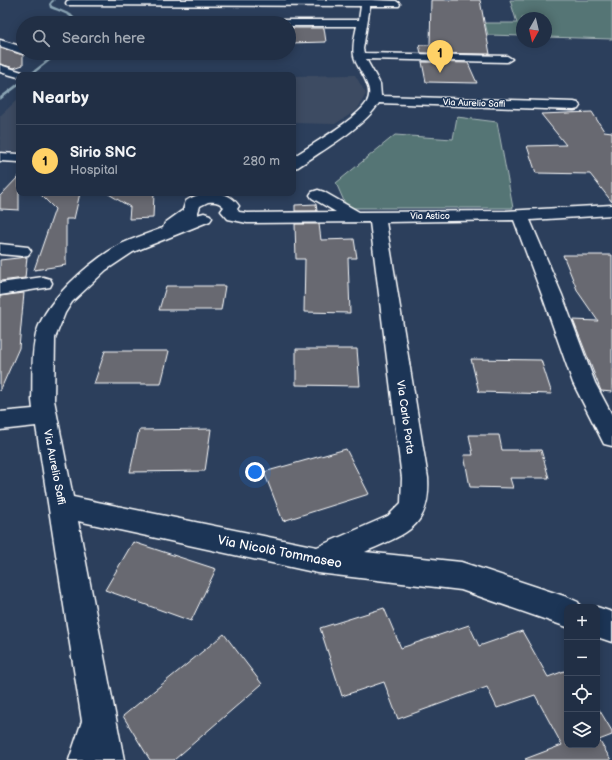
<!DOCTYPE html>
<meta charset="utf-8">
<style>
:root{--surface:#212f45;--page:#29374c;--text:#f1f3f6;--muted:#a2a9b3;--line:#3e4a5e;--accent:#ffd166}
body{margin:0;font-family:"Balsamiq Sans",sans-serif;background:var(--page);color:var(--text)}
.controls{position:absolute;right:12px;bottom:12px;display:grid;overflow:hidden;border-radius:8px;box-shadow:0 2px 10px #0003}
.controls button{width:36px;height:36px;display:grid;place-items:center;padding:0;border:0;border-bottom:1px solid var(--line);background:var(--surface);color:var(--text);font:20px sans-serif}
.compass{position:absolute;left:516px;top:12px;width:36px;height:36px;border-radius:50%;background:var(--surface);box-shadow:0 2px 10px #0003;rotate:188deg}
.you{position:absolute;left:255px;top:472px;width:14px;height:14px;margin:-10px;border:3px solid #fff;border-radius:50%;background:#1a73e8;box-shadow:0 0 0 6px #1a73e833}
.badge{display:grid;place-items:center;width:26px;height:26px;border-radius:50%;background:var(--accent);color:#111;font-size:13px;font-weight:700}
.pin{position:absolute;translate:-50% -33px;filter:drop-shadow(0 1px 2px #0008)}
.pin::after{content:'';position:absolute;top:21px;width:14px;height:12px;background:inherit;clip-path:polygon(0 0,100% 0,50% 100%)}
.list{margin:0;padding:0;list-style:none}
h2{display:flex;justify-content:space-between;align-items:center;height:52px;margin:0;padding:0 16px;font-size:17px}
h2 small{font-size:13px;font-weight:400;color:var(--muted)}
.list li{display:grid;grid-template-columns:26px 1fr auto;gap:12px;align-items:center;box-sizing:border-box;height:72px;padding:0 16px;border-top:1px solid var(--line)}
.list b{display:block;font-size:15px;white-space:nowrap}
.list p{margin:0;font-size:13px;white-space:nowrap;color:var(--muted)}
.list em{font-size:13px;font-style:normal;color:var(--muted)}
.icon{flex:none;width:22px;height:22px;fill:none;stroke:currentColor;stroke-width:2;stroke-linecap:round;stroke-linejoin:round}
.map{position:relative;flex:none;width:612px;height:760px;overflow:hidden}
.search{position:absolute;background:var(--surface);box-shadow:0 2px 10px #0003;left:16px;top:16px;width:280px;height:44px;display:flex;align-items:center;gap:10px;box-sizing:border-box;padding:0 14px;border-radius:22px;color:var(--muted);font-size:15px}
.panel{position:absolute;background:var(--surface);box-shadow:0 2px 10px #0003;left:16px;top:72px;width:280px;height:124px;border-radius:8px}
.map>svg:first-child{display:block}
.built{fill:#3e4c62}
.green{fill:#557574;stroke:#aababa}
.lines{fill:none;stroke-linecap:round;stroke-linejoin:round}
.stream{fill:#8ca6b6;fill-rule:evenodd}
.building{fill:#676971;stroke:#fff}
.minor-casing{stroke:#fff;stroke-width:3}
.minor{fill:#1d3557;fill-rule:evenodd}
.labels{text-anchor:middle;stroke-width:3;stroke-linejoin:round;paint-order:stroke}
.far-street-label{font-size:9px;fill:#fff;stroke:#1d3557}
.street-label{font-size:11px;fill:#fff;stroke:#1d3557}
.near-street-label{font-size:13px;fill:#fff;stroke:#1d3557}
</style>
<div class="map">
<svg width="612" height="760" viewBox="0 0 612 760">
<rect width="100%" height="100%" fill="#2c3f5c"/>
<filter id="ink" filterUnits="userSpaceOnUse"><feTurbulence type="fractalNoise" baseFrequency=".025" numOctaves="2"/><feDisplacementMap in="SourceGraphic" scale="8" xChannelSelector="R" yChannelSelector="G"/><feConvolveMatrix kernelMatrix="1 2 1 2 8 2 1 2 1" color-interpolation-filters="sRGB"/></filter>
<g filter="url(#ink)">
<g class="built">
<path d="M 355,75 L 366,94 L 357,110 L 335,124 L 293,123 L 293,76 Z"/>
<path d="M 19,98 L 19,152 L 0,151 L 0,116 Z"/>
</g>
<g class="green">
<path d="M 510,0 L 612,0 L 612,39 L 546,37 L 546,18 L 522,18 L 522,36 L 488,35 L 485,23 L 517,23 Z"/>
<path d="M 457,117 L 497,122 L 513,208 L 347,208 L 336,183 L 395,135 L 453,139 Z"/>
</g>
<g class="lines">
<g class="stream">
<path d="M 52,0 L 55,0 L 51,4 L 52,6 L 71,14 L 80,23 L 76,23 C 70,14 60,12 50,8 L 49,4 Z"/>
<path d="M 56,53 L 60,53 L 32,75 L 28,75 Z"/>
<path d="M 18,83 L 19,83 L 19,86 L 0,100 L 0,97 Z"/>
</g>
</g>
<g class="building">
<path d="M 431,0 L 480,0 L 490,54 L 421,53 L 419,45 L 430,45 Z"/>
<path d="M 289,28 L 324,28 L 326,42 L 289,43 Z"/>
<path d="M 0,48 L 23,55 L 23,65 L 14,68 L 0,64 Z"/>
<path d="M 422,62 L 468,63 L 477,83 L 426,82 Z"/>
<path d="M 592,112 L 604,131 L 612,132 L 612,202 L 590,174 L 536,173 L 527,146 L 566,145 L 541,114 Z"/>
<path d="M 19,176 L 19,210 L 0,209 L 0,196 Z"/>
<path d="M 39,193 L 80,193 L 74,219 L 66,219 L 66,265 L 34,270 L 55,209 Z"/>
<path d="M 107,193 L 154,193 L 153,218 L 129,219 L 130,207 Z"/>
<path d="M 316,204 L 317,211 L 295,211 L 295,205 Z"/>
<path d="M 295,224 L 319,224 L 321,240 L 354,239 L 357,258 L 348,258 L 350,313 L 304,312 L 305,259 L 296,259 Z"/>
<path d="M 563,255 L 612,255 L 612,392 L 601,391 L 573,320 L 598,321 L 578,292 Z"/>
<path d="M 27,257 L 25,278 L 0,281 L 0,260 Z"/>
<path d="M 166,286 L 225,286 L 221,310 L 159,310 Z"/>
<path d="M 24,293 L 19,348 L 0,391 L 0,296 Z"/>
<path d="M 296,349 L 357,349 L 360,386 L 296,385 Z"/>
<path d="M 105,351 L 169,351 L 161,384 L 94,384 Z"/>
<path d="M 471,359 L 541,360 L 552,394 L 479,392 Z"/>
<path d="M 211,429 L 205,471 L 130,472 L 139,430 Z"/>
<path d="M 469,435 L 499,435 L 502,450 L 541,450 L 549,478 L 510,478 L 513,488 L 470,487 L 464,455 L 473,455 Z"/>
<path d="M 346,449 L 369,494 L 283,521 L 264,472 Z"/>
<path d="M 133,542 L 216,569 L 191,621 L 105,590 Z"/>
<path d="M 384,608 L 401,648 L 469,625 L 479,646 L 522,631 L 548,677 L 567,670 L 567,745 L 597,745 L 597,706 L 612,731 L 612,735 L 599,740 L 611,760 L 526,760 L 525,759 L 562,745 L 535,695 L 497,708 L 487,687 L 398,719 L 384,682 L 342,696 L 320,628 Z"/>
<path d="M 224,634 L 262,684 L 174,760 L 150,760 L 123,716 Z"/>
</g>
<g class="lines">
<g class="minor-casing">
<g id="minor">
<path d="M 70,0 L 371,0 L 396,1 L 400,4 L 399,6 L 370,6 L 363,49 L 364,53 L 507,56 L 512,59 L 507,62 L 366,59 L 380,84 L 381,96 L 574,102 L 578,103 L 580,106 L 578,109 L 574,110 L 379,103 C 363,128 323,150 298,167 L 293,168 L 293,157 C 311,145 357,119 367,102 C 370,96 370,90 367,84 C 364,74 356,66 354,56 C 352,47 355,35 357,26 L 289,26 L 289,23 L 205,23 L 210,20 L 359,20 L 361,6 L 67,5 L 66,3 L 67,1 Z"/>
<path d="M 0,40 L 23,47 L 23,53 L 27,53 L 23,54 L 0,46 Z"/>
<path d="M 0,65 L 22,72 L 24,74 L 19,75 L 18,77 L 0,72 Z"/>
<path d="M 0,153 L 19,154 L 19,162 L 0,161 Z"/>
<path d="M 318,190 L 324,192 L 359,212 L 506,211 L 612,205 L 612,215 L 530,220 L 562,295 L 595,383 L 612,415 L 612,446 L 604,444 L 573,383 L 542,295 L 514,220 L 386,222 L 428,478 C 431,529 404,534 365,552 L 461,562 L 567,597 L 578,602 L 580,607 L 567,607 L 567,627 L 461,590 L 318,573 L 78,521 L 124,760 L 69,760 L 82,721 L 36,426 L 0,430 L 0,412 L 33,409 L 32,400 C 33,380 31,359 35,339 C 41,303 90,261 121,244 C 134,238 149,233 163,228 L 165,223 L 183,210 L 186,201 C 203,190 227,188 239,206 L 237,209 L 239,212 L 247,213 L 336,212 L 312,198 L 310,195 L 312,192 ZM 208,202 C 215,201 220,202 224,207 L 221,211 L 228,219 L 247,223 L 370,222 L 402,478 L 401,503 L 388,516 L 317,547 L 73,497 L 54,400 L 55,338 L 65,313 L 72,302 L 106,270 L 133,252 L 210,221 L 212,218 L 210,215 L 204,213 L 197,215 L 200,206 Z"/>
<path d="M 0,244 L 28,247 L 31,251 L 28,255 L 22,256 L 0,254 Z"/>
<path d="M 43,277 L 50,279 L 52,283 L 50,287 L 0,295 L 0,283 Z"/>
<path d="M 597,607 L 612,612 L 612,642 L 597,637 Z"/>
</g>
</g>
<use href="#minor" class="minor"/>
</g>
</g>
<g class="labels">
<g class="far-street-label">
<text transform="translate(474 103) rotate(2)" y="3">Via Aurelio Saffi</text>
<text x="430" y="219">Via Astico</text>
</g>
<g class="street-label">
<text transform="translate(406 417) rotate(82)" y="4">Via Carlo Porta</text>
<text transform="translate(55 467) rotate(79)" y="4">Via Aurelio Saffi</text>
</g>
<g class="near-street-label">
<text transform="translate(280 551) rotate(11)" y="5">Via Nicolò Tommaseo</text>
</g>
</g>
</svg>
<div class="controls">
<button>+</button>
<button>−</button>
<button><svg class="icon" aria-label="locate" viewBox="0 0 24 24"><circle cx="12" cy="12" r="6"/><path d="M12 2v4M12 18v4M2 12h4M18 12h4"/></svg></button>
<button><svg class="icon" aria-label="layers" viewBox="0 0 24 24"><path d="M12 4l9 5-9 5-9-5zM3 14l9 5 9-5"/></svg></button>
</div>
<svg class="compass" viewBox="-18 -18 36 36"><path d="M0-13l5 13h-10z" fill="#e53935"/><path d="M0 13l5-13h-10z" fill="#a2a9b3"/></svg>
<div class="you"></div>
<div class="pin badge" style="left:440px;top:73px">1</div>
<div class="search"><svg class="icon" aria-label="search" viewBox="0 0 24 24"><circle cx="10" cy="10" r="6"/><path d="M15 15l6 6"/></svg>Search here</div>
<section class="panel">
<h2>Nearby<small></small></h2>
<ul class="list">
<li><span class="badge">1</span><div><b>Sirio SNC</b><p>Hospital</p></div><em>280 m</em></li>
</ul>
</section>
</div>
